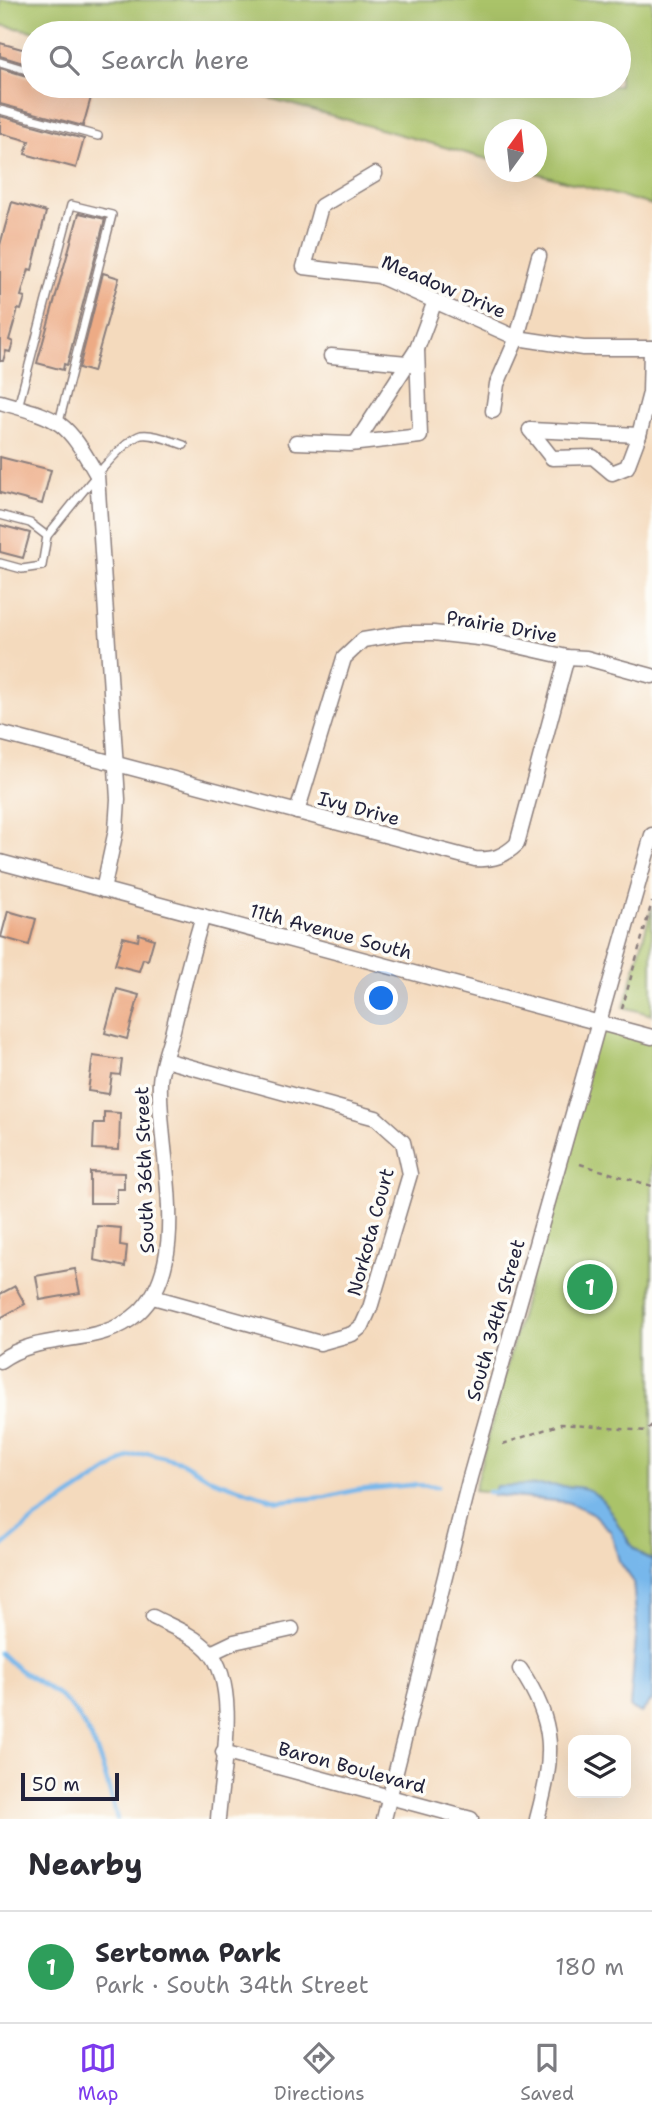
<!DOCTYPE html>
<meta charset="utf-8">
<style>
:root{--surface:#fff;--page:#f7f7f7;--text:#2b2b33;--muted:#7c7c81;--line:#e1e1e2;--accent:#7c3aed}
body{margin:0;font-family:"Shantell Sans",sans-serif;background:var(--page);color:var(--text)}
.controls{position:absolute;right:21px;bottom:21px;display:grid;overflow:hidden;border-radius:14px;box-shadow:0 7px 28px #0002}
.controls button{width:63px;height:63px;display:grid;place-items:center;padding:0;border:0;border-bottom:2px solid var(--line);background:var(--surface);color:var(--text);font:35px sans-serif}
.compass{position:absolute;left:484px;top:119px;width:63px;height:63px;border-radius:50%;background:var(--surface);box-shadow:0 7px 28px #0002;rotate:15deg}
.scale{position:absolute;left:21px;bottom:18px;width:98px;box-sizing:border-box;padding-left:7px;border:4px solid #22223b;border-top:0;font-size:19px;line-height:24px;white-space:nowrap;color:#22223b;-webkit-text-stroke:5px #fdfcf7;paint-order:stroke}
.you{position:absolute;left:382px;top:999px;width:24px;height:24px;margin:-18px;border:5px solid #fff;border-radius:50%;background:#1a73e8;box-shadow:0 0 0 10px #1a73e833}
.badge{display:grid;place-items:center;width:46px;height:46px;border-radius:50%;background:var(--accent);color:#fff;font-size:23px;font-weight:700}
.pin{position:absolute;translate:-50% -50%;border:4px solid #fff;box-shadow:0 2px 7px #0006}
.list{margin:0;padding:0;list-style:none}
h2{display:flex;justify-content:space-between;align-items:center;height:91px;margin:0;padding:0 28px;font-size:30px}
h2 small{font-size:23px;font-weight:400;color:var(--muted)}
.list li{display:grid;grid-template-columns:46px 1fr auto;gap:21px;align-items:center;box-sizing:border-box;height:112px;padding:0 28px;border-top:2px solid var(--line)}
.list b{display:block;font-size:26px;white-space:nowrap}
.list p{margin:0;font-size:23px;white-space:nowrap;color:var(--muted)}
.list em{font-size:23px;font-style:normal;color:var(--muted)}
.icon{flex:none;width:38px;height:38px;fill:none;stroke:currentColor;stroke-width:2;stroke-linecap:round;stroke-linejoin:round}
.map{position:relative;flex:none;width:652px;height:1819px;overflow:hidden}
.search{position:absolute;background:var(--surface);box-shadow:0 7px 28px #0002;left:21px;right:21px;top:21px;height:77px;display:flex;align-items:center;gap:18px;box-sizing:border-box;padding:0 24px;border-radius:38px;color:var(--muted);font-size:26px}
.sheet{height:203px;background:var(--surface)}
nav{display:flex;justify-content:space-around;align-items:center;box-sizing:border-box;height:98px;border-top:2px solid var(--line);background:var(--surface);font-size:19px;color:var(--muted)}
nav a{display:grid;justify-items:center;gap:4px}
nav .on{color:var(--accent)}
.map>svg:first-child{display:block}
.green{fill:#aac369;stroke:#667252;stroke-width:2}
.water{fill:#77b7eb;stroke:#4c6c93;stroke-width:2}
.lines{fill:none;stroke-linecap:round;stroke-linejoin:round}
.stream{stroke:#77b7eb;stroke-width:4.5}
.building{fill:#edab85}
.service-casing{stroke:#8b7e7c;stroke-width:10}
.minor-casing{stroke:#8b7e7c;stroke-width:17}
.path{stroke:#8b7e7c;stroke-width:2.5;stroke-dasharray:5 5;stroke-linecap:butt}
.service{stroke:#fff;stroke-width:7}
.minor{stroke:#fff;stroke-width:14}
.labels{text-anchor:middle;stroke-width:7;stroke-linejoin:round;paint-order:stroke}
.street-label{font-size:19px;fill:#22223b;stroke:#fdfcf7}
</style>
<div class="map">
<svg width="652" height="1819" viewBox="0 0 652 1819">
<rect width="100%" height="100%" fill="#fdfcf7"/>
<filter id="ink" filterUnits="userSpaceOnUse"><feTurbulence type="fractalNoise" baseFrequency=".0143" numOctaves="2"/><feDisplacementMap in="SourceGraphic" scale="14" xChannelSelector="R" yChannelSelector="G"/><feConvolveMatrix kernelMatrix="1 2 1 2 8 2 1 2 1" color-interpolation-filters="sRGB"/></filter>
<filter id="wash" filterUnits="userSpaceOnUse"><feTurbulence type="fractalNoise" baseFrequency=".00686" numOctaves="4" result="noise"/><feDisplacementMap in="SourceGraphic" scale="28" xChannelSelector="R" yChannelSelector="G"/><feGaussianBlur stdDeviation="1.57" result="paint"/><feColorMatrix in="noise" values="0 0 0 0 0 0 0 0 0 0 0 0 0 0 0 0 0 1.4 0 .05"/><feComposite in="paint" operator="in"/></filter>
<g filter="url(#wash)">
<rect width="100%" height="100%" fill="#f4dabd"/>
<g class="green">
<path d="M 0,0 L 652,0 L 652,205 L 532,172 L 536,172 L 536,130 L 494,130 L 494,161 L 226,86 L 619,86 L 619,33 L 43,33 L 0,25 Z"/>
<path d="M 652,907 L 652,1015 L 624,1007 Z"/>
<path d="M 598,1023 L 652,1036 L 652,1577 L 609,1521 L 575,1500 L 474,1490 Z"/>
</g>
<path class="water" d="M 550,1485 C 561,1487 580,1485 589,1490 C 617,1505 622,1550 652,1560 L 652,1700 L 641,1713 L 630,1707 L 637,1627 L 633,1581 L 619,1561 L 611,1532 L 591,1512 L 567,1502 L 493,1495 L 496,1486 Z"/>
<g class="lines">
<g class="stream">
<path d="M 488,1492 L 498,1492"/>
<path d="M 0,1548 L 35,1519 L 129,1457 L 148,1453 L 182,1462 L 213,1480 L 278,1501 L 326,1497 L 356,1490 L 411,1485 L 438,1486"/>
<path d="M 0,1653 C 17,1671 37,1680 57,1694 C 95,1724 105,1774 117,1819"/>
</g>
</g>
<g id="blocks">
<g class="building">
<path d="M 0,43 L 33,52 L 33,66 L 0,56 Z"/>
<path d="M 0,68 L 33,78 L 33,86 L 69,86 L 92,94 L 83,126 L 0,104 Z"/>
<path d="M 0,116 L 84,139 L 76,168 L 25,154 L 29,141 L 0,133 Z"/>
<path d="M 12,202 L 46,212 L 32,270 L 29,269 L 21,296 L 25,297 L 21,310 L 18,309 L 9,340 L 13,342 L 10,352 L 6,351 L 3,361 L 0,361 L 0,245 Z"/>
<path d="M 79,213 L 105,219 L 67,365 L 64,364 L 63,370 L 37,363 Z"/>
<path d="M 103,273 L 119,278 L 93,372 L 79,368 Z"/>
<path d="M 0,457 L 51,470 L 42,504 L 0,493 Z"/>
<path d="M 0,525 L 30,533 L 23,558 L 0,552 Z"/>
<path d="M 8,911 L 36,919 L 29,945 L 1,937 Z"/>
<path d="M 139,934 L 154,939 L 148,960 L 143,959 L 139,971 L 115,965 L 123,937 L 138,941 Z"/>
<path d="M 117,989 L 139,995 L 127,1039 L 105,1033 Z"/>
<path d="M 93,1056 L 122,1060 L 120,1075 L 112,1074 L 109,1094 L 88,1091 Z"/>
<path d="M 104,1112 L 120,1113 L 119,1150 L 93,1149 L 94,1123 L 104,1123 Z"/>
<path d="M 90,1172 L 124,1173 L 124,1189 L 117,1189 L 117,1203 L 90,1203 Z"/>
<path d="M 97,1226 L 121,1228 L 120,1245 L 127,1246 L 125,1267 L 94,1260 Z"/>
<path d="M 75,1269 L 80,1293 L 40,1300 L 36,1276 Z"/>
<path d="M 15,1286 L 25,1304 L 0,1318 L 0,1294 Z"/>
</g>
</g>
</g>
<g filter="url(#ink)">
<use href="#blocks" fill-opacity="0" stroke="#8b7e7c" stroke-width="2"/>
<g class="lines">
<g class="service-casing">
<g id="service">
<path d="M 0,62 L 33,72"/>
<path d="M 83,86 L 91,88"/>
<path d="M 0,110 L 98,136"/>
<path d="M 18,407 L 71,205 L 112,215 L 59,422"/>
<path d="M 0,515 L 30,523 L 47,536 L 42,566 L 22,569 L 0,563"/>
<path d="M 47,536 C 63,517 120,440 141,435 C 154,433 171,441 184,445"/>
</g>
</g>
<g class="minor-casing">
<g id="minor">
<path d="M 375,174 L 321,206 L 304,267 L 379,276 L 517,338 L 583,348 L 652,348"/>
<path d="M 331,356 L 407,363"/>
<path d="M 0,402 C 61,419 65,419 97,475 L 118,799 L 116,830 L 103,890"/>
<path d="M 493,411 L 497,384 L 517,338 L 539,256"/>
<path d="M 530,430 L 639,435 L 650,393 L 651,348"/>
<path d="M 530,430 L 552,458 L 593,457 L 612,473 L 627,467 L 639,435"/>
<path d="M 296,442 L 350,444 L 420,436 L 417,349 L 435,301"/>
<path d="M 356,443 L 417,349"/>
<path d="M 0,733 L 475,859 C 493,860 503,857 517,844 L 567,657"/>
<path d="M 297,812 L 344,658 L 363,640 L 405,633 L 433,633 L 487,639 L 567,657 L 586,658 L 652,676"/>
<path d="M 0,862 L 652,1037"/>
<path d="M 153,1297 L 320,1343 L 352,1334 L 362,1326 L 370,1308 L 410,1174 L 403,1142 L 376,1118 L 165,1060"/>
<path d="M 0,1361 C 41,1330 99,1349 138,1313 C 194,1262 157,1150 160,1082 C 161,1065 169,1046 173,1030 C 182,992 191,954 203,916"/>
<path d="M 153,1617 C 172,1627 194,1635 208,1650 C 241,1685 221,1774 218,1819"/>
<path d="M 211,1653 L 234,1642 L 292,1629"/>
<path d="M 520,1669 C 557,1723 554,1757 537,1819"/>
<path d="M 223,1752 L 471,1819"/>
<path d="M 384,1819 L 470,1477 L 652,835"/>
</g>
</g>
<g class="path">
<path d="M 622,1009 L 652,902"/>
<path d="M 580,1164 L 652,1186"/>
<path d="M 503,1444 L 561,1424 L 646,1431 L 652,1425"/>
</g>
<use href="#service" class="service"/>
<use href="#minor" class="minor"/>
</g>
</g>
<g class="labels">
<g class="street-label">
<text transform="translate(444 286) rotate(23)" y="7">Meadow Drive</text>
<text transform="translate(502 626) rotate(10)" y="7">Prairie Drive</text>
<text transform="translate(359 808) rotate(15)" y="7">Ivy Drive</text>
<text transform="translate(331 931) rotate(15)" y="7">11th Avenue South</text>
<text transform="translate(144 1170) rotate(-92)" y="7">South 36th Street</text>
<text transform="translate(370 1232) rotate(-75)" y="7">Norkota Court</text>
<text transform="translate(495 1320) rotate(-74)" y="7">South 34th Street</text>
<text transform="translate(352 1767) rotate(15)" y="7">Baron Boulevard</text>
</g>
</g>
</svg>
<div class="controls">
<button><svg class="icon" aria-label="layers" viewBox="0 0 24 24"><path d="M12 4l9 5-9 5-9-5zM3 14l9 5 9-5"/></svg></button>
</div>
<svg class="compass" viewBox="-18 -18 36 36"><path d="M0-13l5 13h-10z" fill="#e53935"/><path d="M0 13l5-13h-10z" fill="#7c7c81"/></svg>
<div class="scale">50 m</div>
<div class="you"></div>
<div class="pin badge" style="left:590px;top:1287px;background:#2e9e5b">1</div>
<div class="search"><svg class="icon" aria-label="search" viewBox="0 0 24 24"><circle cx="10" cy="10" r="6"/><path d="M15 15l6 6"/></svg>Search here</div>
</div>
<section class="sheet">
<h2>Nearby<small></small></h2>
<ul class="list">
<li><span class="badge" style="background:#2e9e5b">1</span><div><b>Sertoma Park</b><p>Park · South 34th Street</p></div><em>180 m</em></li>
</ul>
</section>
<nav>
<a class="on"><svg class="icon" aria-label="map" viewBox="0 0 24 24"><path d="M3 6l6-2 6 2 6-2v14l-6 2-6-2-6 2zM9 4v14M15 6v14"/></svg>Map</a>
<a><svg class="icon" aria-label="directions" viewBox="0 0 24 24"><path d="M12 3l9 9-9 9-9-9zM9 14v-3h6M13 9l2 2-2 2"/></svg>Directions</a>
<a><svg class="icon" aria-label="saved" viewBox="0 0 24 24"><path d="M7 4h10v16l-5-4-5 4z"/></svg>Saved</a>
</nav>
